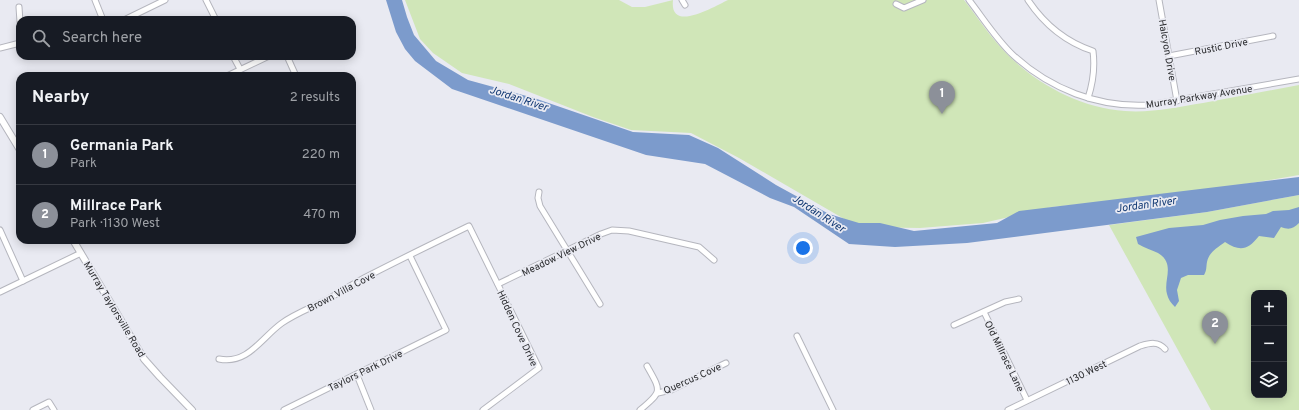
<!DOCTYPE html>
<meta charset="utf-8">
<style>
:root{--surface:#171b24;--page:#242831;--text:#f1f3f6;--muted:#9ea1a6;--line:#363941;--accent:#8c9099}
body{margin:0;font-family:Overpass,sans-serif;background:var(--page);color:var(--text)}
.controls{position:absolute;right:12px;bottom:12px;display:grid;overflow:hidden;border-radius:8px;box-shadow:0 2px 10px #0003}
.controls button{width:36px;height:36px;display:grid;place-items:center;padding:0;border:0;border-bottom:1px solid var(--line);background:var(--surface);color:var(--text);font:20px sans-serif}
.you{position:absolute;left:803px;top:248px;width:14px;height:14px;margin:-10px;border:3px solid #fff;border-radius:50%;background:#1a73e8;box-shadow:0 0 0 6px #1a73e833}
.badge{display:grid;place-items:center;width:26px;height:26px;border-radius:50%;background:var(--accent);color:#fff;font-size:13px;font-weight:700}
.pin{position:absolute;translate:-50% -33px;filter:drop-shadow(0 1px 2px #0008)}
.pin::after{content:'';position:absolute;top:21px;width:14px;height:12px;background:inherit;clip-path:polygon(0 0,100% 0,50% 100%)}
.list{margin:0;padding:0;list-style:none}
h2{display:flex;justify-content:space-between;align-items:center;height:52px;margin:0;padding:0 16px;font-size:17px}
h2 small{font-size:13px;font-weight:400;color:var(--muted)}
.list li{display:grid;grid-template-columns:26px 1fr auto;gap:12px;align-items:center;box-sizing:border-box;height:60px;padding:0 16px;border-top:1px solid var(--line)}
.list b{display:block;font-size:15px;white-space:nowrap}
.list p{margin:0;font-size:13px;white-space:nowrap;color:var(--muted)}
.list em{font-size:13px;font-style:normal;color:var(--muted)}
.icon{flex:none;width:22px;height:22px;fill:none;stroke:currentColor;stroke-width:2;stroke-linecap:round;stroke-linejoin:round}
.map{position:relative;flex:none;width:1299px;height:410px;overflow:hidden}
.search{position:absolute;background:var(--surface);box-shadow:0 2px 10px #0003;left:16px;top:16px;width:340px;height:44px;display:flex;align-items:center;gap:10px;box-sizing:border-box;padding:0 14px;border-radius:12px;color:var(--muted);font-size:15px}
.panel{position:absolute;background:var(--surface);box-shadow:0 2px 10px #0003;left:16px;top:72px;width:340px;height:172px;border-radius:12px}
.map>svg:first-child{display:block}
.green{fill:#d0e6b8;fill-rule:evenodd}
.water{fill:#7c9bcc}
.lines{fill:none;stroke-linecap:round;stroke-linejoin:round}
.minor-casing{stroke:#b5b6be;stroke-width:7}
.tertiary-casing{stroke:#b5b6be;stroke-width:8}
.minor{stroke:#fff;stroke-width:5}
.tertiary{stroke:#fff;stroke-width:6}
.labels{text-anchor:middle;stroke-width:3.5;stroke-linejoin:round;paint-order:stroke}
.street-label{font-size:10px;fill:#2b2c2f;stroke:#e9eaf2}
.water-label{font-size:11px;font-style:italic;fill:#103772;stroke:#e9eaf2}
</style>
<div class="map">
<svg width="1299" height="410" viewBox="0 0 1299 410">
<rect width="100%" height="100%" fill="#e9eaf2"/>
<g class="green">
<path d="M 405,0 L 619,0 L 632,7 L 645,7 L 673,0 C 669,34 715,6 728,0 L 964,0 C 978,18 991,38 1007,54 C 1038,85 1081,108 1125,111 C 1151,113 1178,107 1203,103 C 1235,97 1267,91 1299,85 L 1299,175 L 1192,193 L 1052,207 L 983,223 L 920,228 L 858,227 L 739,158 L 691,133 L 631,130 L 593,117 L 509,84 L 462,73 L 433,53 L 420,39 Z"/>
<path d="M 1299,195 L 1299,410 L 1211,410 L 1109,225 L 1207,212 ZM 1254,293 L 1284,293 L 1284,395 L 1254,395 Z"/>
</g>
<g class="water">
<path d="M 386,0 L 402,0 L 407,17 L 414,35 L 436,61 L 468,80 L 534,98 L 633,132 L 689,135 L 718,148 L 776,185 L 829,214 L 859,223 L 880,223 L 914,231 L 997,223 L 1019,211 L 1299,177 L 1299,195 L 1207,212 L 967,243 L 895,247 L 849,244 L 794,207 L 770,198 L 705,164 L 646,155 L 452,89 L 415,61 L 405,49 L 396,32 Z"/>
<path d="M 1299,207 L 1299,223 C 1293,229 1289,230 1281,227 L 1274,238 L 1259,236 C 1248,250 1240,252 1225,242 C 1217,248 1209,252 1207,262 C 1206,267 1207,270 1204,275 L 1188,275 L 1181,278 L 1177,290 L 1179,301 L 1175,307 C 1171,303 1168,299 1167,294 C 1163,280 1176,264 1158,253 C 1152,250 1145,248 1138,244 L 1136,237 L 1169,228 L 1203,225 L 1220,220 L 1243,216 L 1266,214 L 1273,211 L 1289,210 Z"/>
</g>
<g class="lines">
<g class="minor-casing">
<g id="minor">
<path d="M 95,0 L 103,20"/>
<path d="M 206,0 L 216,20"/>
<path d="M 682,0 L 685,5"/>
<path d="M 969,0 C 983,18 996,39 1013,55 C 1050,89 1098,108 1149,105 L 1299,79"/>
<path d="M 1028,0 C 1044,24 1066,42 1093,51 C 1095,67 1093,83 1088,98"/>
<path d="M 1159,0 L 1177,101"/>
<path d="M 896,4 L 904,8 L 923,0"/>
<path d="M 19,7 L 20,22"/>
<path d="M 124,20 L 165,0"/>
<path d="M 0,48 L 20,43"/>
<path d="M 233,56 L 240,69"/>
<path d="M 287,56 L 296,76"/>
<path d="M 1169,56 L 1273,36"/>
<path d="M 227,76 L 269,56"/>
<path d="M 539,192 L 538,198 L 540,206 L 600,304"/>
<path d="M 0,230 L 23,281"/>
<path d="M 498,284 L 601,234 L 612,230 L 629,231 L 699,247 L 714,260"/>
<path d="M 0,292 L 81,253"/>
<path d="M 984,312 L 1027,400"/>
<path d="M 954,325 L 1005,302 L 1019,299"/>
<path d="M 797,336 L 833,410"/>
<path d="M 219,359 C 248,365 262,337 282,323 C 296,313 313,307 328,299 C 342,291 356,282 370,275 C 403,258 436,242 469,226 L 539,368 L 483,410"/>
<path d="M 357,375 L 371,410"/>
<path d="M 658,393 L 671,390 L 726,363"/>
<path d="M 33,410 L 49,402 L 54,410"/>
<path d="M 284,410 L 446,330 L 410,256"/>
<path d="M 640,410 C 663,391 661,391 647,366"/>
<path d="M 1008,410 L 1140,346 C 1150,343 1158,341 1165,349"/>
</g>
</g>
<g class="tertiary-casing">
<g id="tertiary">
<path d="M 0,117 L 20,150"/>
<path d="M 73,240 L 144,359 L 160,377 L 192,410"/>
</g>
</g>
<use href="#minor" class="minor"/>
<use href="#tertiary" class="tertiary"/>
</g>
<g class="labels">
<g class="street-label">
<text transform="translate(1221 46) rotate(-11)" y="4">Rustic Drive</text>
<text transform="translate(1168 50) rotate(80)" y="4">Halcyon Drive</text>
<text transform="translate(1199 96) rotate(-9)" y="4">Murray Parkway Avenue</text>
<text transform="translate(561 254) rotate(-26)" y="4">Meadow View Drive</text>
<text transform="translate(341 291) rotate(-28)" y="4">Brown Villa Cove</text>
<text transform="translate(115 309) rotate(59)" y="4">Murray Taylorsville Road</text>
<text transform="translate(518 328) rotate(65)" y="4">Hidden Cove Drive</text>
<text transform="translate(1005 356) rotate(64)" y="4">Old Millrace Lane</text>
<text transform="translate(365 370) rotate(-26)" y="4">Taylors Park Drive</text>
<text transform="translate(1086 372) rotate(-26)" y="4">1130 West</text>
<text transform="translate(692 378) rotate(-24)" y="4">Quercus Cove</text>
</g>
<g class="water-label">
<text transform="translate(519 98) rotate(18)" y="4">Jordan River</text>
<text transform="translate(1146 204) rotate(-8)" y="4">Jordan River</text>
<text transform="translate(819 213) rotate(33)" y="4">Jordan River</text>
</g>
</g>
</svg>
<div class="controls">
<button>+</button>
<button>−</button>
<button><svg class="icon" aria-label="layers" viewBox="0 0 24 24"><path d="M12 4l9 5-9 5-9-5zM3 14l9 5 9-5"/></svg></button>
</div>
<div class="you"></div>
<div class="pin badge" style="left:942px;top:114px">1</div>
<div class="pin badge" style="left:1215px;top:344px">2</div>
<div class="search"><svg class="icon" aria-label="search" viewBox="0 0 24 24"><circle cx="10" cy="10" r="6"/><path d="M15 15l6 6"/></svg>Search here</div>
<section class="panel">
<h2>Nearby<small>2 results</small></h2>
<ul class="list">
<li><span class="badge">1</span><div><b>Germania Park</b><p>Park</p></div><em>220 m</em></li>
<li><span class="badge">2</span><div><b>Millrace Park</b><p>Park · 1130 West</p></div><em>470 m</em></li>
</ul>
</section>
</div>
